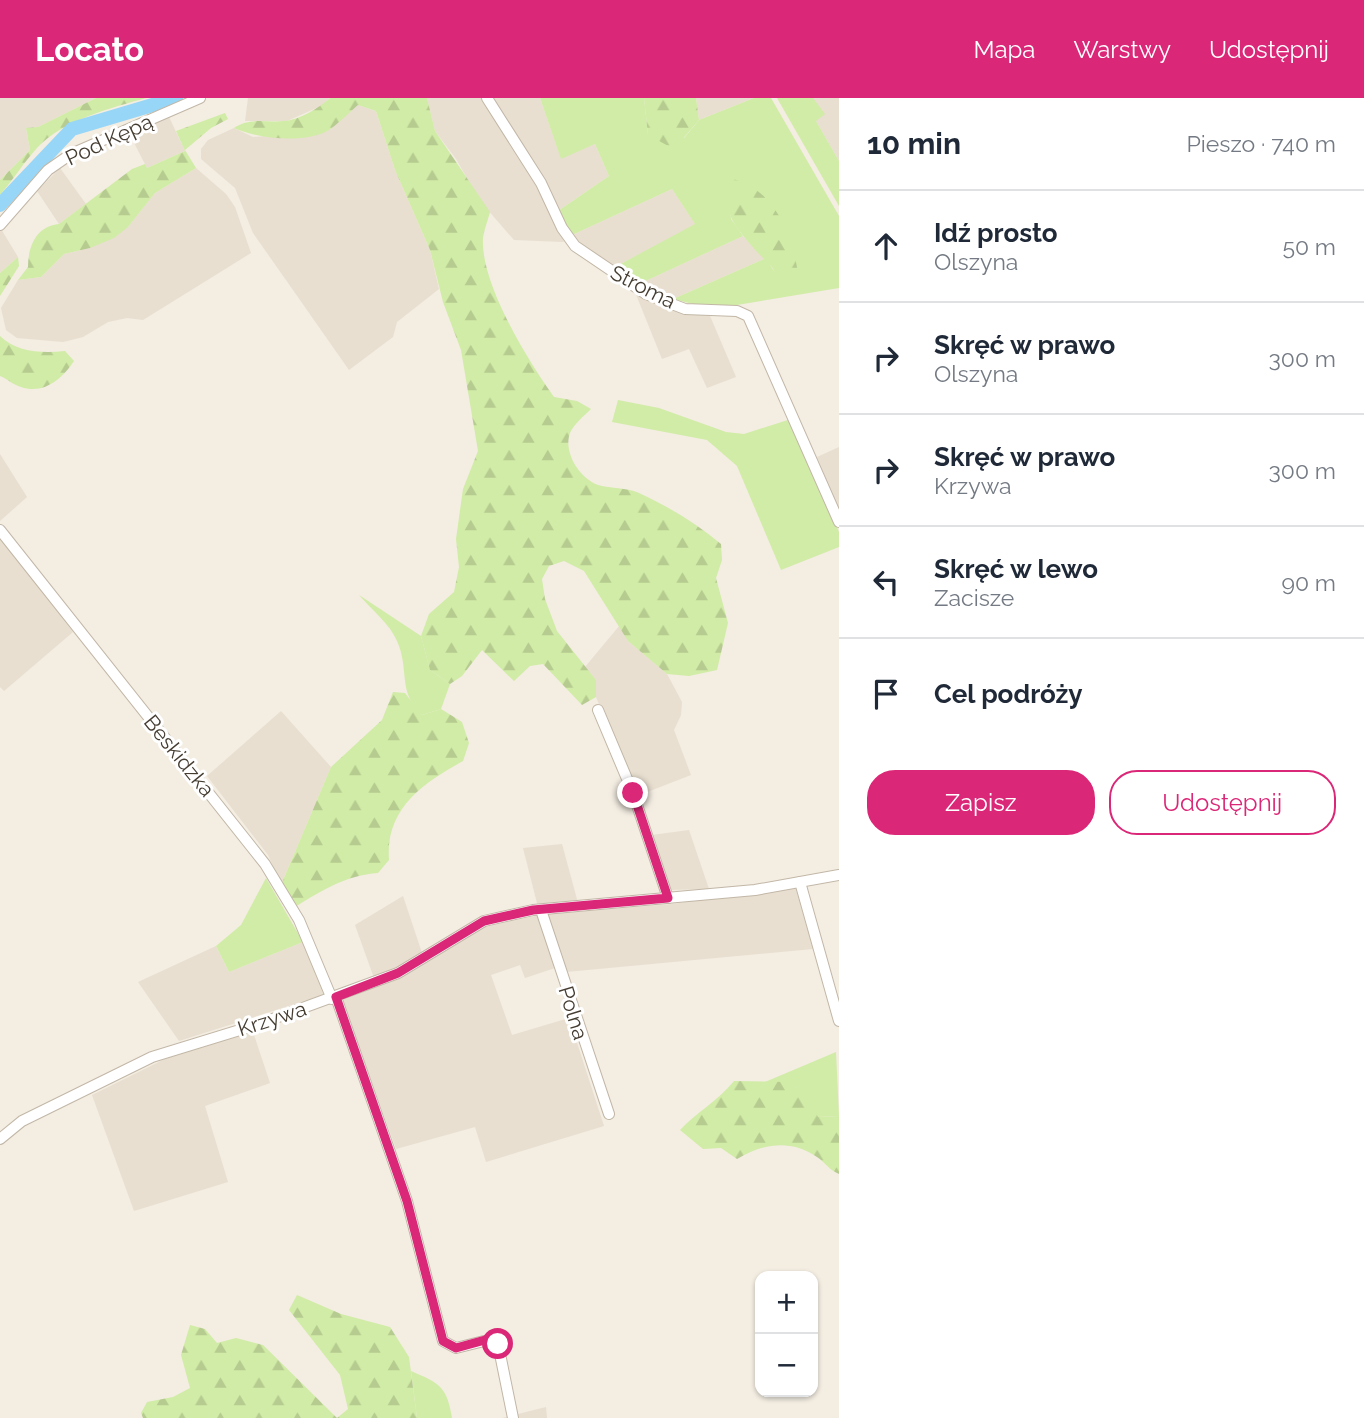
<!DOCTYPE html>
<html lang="pl">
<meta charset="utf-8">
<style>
:root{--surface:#fff;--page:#f6f6f7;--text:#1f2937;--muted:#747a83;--line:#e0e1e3;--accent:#db2777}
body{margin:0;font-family:Raleway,sans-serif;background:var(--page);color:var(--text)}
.controls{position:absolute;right:21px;bottom:21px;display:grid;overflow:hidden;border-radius:14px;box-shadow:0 2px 5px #0004}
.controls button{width:63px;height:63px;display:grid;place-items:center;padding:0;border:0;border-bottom:2px solid var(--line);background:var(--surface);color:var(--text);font:35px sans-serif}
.stop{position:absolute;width:21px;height:21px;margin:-16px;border:5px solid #db2777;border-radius:50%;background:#fff}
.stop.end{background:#db2777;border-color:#fff;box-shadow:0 2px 7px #0008}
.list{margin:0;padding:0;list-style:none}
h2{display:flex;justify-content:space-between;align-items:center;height:91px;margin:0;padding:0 28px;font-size:30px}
h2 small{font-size:23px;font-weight:400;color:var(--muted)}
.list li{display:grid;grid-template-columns:46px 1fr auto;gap:21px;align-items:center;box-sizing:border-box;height:112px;padding:0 28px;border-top:2px solid var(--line)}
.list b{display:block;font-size:26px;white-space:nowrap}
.list p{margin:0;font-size:23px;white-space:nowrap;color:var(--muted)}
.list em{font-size:23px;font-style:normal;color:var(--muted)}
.actions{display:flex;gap:14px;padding:21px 28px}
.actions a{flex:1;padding:16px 0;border:2px solid var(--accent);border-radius:28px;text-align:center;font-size:24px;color:var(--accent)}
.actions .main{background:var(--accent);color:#fff}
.icon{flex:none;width:38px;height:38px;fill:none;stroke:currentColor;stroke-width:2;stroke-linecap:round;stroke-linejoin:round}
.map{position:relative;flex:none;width:839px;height:1320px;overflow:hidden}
header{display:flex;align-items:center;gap:42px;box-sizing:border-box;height:98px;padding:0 35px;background:var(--accent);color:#fff}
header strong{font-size:33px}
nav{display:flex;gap:38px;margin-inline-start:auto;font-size:24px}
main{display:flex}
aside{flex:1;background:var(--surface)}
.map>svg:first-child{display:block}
.residential{fill:#e8dfd0}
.grass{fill:#d1eca6}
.forest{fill:url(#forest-firs)}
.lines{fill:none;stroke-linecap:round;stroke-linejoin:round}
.river{stroke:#97d6f7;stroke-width:14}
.minor-casing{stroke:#c2b7a7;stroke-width:12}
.minor{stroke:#fff;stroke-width:10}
.route{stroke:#db2777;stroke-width:9}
.labels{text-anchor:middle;stroke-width:6;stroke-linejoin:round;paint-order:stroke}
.street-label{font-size:21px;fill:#453d32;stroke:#fff}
</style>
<header>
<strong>Locato</strong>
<nav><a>Mapa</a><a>Warstwy</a><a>Udostępnij</a></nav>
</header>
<main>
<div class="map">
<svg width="839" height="1320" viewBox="0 0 839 1320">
<defs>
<pattern id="forest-firs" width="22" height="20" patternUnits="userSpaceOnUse" patternTransform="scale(1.75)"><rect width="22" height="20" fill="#d1eca6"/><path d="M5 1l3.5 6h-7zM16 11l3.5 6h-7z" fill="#b5cb8f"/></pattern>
</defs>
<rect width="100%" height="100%" fill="#f3ede2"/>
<g class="residential">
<path d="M 0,0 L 96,0 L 38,29 L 26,30 L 30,52 L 0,82 Z"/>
<path d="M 248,0 L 330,0 L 321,8 L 287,23 L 245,23 Z"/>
<path d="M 427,0 L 482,0 L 537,87 L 564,144 L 514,142 L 480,103 L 456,61 L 435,33 Z"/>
<path d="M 493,0 L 540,0 L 561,60 L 595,46 L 609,78 L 558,113 Z"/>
<path d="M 696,0 L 754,0 L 699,22 Z"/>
<path d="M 813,0 L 839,0 L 839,63 L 816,23 Z"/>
<path d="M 358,7 L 376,13 L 395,72 L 430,152 L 439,191 L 397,224 L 393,239 L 349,272 L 253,135 L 235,90 L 201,61 L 201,51 L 208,42 L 234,30 L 253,39 L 327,33 Z"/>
<path d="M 169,19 L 185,53 L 147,70 L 129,35 Z"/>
<path d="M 60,70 L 86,106 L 59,126 L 37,93 Z"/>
<path d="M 196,70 L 226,96 L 235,109 L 251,155 L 143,222 L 127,220 L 108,224 L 83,239 L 63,244 L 17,240 L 6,232 L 1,210 L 18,182 L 41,179 L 64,156 L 90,150 L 128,129 L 155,95 Z"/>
<path d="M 672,91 L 696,127 L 615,169 L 578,145 L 572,137 Z"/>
<path d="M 1,131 L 18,159 L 0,175 L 0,132 Z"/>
<path d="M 743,138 L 766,160 L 673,201 L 639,186 Z"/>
<path d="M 635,194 L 710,218 L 736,279 L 707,290 L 689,251 L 662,261 Z"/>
<path d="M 839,349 L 839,412 L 817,359 Z"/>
<path d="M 0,356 L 27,399 L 0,423 Z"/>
<path d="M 0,439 L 73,534 L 4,593 L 0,589 Z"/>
<path d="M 620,527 L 628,543 L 667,576 L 682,604 L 681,617 L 674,632 L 691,677 L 637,698 L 596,599 L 596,582 L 585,569 Z"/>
<path d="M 281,613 L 331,669 L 281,787 L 268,757 L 207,678 Z"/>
<path d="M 689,732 L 709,791 L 669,792 L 652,737 Z"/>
<path d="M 562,746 L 578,805 L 538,809 L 523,750 Z"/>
<path d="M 795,788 L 813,851 L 566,874 L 547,816 L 672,806 Z"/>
<path d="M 403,798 L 422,855 L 397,872 L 374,880 L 355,827 Z"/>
<path d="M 539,817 L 555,870 L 525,880 L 520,867 L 491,877 L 512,937 L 569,920 L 604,1028 L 486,1064 L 475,1029 L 396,1051 L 342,902 L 421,868 L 440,852 L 478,830 Z"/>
<path d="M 303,844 L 326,896 L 179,943 L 138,884 L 216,848 L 229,874 Z"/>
<path d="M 253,934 L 270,985 L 205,1008 L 228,1084 L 134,1113 L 92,997 L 179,954 Z"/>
<path d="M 546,1309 L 547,1320 L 502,1320 Z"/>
</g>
<g class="grass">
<path d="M 540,0 L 644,0 L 648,37 L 684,40 L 699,22 L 754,0 L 771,0 L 839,118 L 839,190 L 713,211 L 673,201 L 766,160 L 775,175 L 728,80 L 731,121 L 743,138 L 639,186 L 615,169 L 695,126 L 672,91 L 572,137 L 558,113 L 609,78 L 595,46 L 561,61 Z"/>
<path d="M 777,0 L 813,0 L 825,16 L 816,23 L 839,63 L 839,108 Z"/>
<path d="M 618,302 L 659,310 L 726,334 L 744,336 L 791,321 L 839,434 L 839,449 L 781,472 L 737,368 L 707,342 L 612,324 Z"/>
<path d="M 359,497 L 421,538 L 430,572 L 450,586 L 441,611 L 422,617 C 397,594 410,572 397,543 C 390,526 371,511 359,497 Z"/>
<path d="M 266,780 L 303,844 L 229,874 L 216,848 L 241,827 Z"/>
<path d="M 836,954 L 839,1018 L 818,1019 C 801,987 797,984 760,986 Z"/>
<path d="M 411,1273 C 439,1285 447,1288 452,1320 L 417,1320 Z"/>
</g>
<g class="forest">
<path d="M 96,0 L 146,0 C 111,10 63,22 37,50 C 24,64 13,82 0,97 L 0,82 L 30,52 L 26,30 L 38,29 Z"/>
<path d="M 330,0 L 427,0 L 435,33 L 490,114 C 488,122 484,132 483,140 C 480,185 528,263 554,299 L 577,303 L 591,311 C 585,317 573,327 570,335 C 563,354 579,380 598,387 C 612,391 625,389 639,395 C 669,409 696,425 721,446 L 722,462 L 716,480 L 728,525 L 717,572 L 689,578 L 667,576 L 628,543 L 584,473 L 564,463 L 549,468 L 542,481 L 545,501 L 557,533 L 596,582 L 596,599 L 582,607 L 543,566 L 530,568 L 514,583 L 482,552 L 462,578 L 450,586 L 430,572 L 421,538 L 429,516 L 454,494 L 459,469 L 456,441 L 463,391 L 478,353 L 461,252 L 443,204 L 430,152 L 395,72 L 376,13 L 358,7 C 349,15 339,25 329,32 C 306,46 258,41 234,30 C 250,19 265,25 284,23 C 299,22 319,10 330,0 Z"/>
<path d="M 644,0 L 696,0 L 699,22 L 674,51 L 648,37 Z"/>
<path d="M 225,15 L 228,21 L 211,30 L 185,52 L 196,70 L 155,95 L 128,129 L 114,140 L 90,150 L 64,156 L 41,179 L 18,182 L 28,169 C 28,149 36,128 59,126 L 132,71 L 145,66 L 147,70 L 185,53 L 176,33 Z"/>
<path d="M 728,80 C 774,89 790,133 798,174 L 787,181 C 775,175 735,132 731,119 C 727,107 727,92 728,80 Z"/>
<path d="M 18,159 L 19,168 L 0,198 L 0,175 Z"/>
<path d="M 0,238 C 17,255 43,255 65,253 L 74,263 C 63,280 44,297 21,289 C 13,287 8,281 0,278 Z"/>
<path d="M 393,594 L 405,595 L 422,617 L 441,611 L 462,624 L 469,645 L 463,663 C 423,685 385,711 389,762 L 378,775 C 346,777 321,793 295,809 L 281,787 L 331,669 L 382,622 Z"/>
<path d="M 734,983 L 786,984 L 811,997 L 818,1019 L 839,1018 L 839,1076 C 829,1072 826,1065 817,1059 C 791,1041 764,1045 737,1061 L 721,1050 L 703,1051 L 680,1032 C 697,1014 718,1003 734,983 Z"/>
<path d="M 297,1197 L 341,1216 L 390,1229 L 409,1259 L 417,1320 L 143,1320 L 141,1315 L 147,1304 L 173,1299 L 190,1290 L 181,1257 L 190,1227 L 205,1231 L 217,1245 L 236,1240 L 263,1247 L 337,1320 L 348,1311 L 340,1277 L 289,1212 Z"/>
</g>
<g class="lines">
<path class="river" d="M 0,107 L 72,31 L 176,0"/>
<g class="minor-casing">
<g id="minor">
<path d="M 487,0 L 541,85 L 562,130 L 575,148 L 646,196 L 685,211 L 737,213 L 748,218 L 839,424"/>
<path d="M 0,127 L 48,72 L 71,56 L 200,0"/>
<path d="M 0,432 L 265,766 L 299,822 L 332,901"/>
<path d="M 598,612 L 633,695 L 668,800"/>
<path d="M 800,784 L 839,923"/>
<path d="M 541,812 L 609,1016"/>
<path d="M 336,899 L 407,1103 L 443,1243 L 456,1250 L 484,1243 L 498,1246 L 513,1320"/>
<path d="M 0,1041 L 22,1023 L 152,959 L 259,926 L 398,875 L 484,823 L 533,812 L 755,792 L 839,777"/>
</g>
</g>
<use href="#minor" class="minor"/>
</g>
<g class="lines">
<path class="route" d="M 498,1246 L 485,1242 L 456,1250 L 443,1243 L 407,1103 L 336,899 L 398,875 L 484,823 L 533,812 L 668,800 L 633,695"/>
</g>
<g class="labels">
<g class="street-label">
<text transform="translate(109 42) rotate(-25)" y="7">Pod Kępą</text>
<text transform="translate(643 189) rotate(27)" y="7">Stroma</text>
<text transform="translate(179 658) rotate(51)" y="7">Beskidzka</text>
<text transform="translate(573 915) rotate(73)" y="7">Polna</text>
<text transform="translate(272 921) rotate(-18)" y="7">Krzywa</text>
</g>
</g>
</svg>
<div class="controls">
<button>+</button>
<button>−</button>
</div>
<div class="stop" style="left:498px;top:1246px"></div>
<div class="stop end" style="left:633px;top:695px"></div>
</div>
<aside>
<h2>10 min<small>Pieszo · 740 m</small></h2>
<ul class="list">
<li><svg class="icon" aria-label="ahead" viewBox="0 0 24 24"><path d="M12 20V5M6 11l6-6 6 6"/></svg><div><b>Idź prosto</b><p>Olszyna</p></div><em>50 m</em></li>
<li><svg class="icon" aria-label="right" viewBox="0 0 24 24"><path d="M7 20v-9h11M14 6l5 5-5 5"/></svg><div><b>Skręć w prawo</b><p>Olszyna</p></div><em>300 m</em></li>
<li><svg class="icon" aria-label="right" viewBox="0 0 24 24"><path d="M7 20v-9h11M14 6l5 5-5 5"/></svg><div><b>Skręć w prawo</b><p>Krzywa</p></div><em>300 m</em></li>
<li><svg class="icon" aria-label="left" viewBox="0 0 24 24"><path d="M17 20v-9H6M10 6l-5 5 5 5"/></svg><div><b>Skręć w lewo</b><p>Zacisze</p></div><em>90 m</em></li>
<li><svg class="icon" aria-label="arrive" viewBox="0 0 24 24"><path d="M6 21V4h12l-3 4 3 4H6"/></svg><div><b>Cel podróży</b></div></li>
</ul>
<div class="actions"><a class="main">Zapisz</a><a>Udostępnij</a></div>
</aside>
</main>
